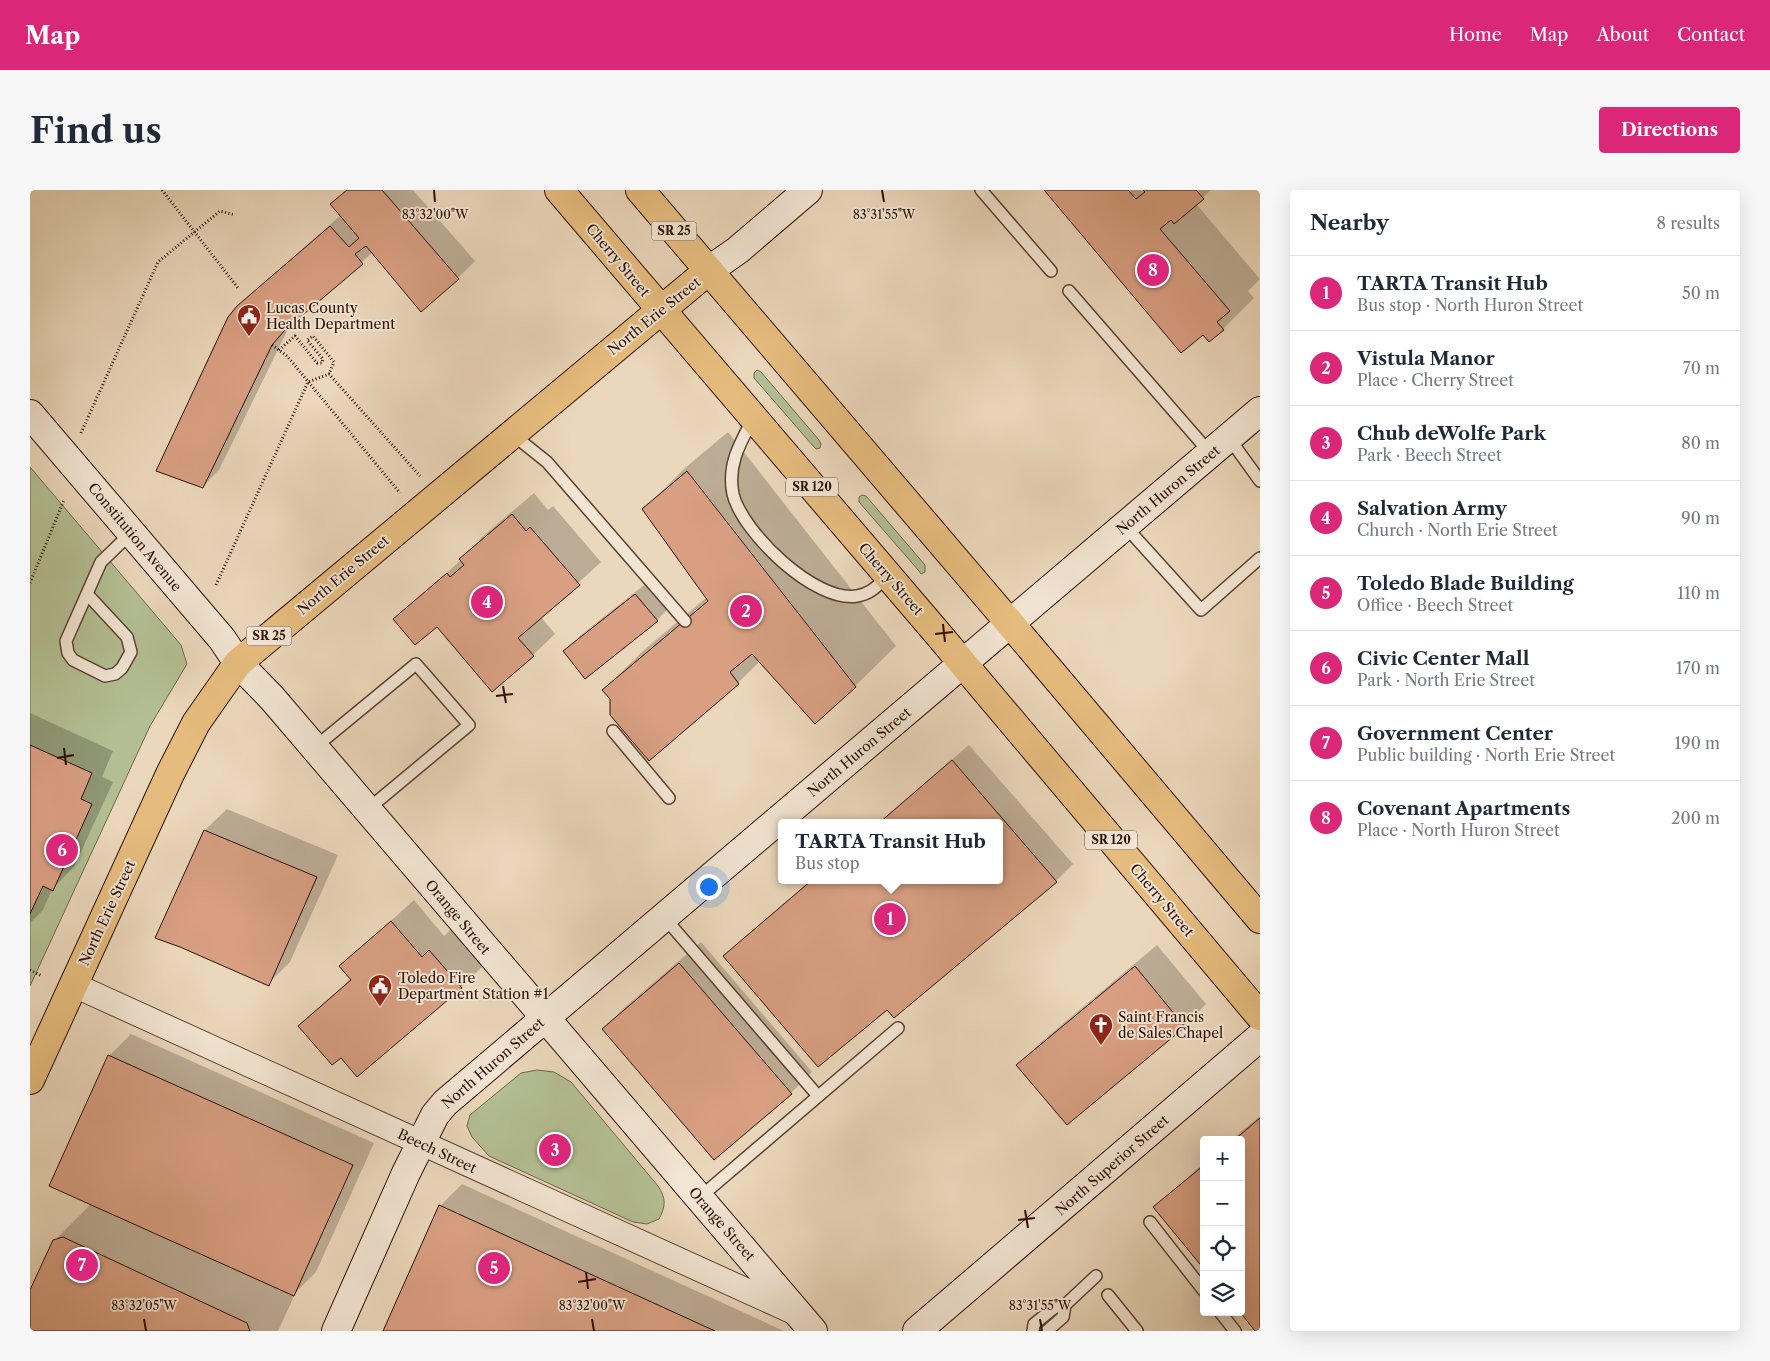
<!DOCTYPE html>
<meta charset="utf-8">
<style>
:root{--surface:#fff;--page:#f6f6f7;--text:#1f2937;--muted:#747a83;--line:#e0e1e3;--accent:#db2777}
body{margin:0;font-family:"Libre Caslon Text",serif;background:var(--page);color:var(--text)}
.controls{position:absolute;right:15px;bottom:15px;display:grid;overflow:hidden;border-radius:5px;box-shadow:0 5px 20px #0002}
.controls button{width:45px;height:45px;display:grid;place-items:center;padding:0;border:0;border-bottom:1px solid var(--line);background:var(--surface);color:var(--text);font:25px sans-serif}
.you{position:absolute;left:678px;top:696px;width:18px;height:18px;margin:-12px;border:4px solid #fff;border-radius:50%;background:#1a73e8;box-shadow:0 0 0 8px #1a73e833}
.badge{display:grid;place-items:center;width:32px;height:32px;border-radius:50%;background:var(--accent);color:#fff;font-size:16px;font-weight:700}
.pin{position:absolute;translate:-50% -50%;border:2px solid #fff;box-shadow:0 1px 5px #0006}
.popup{position:absolute;left:748px;top:629px;width:225px;height:65px;box-sizing:border-box;display:grid;place-content:center;border-radius:5px;background:var(--surface);filter:drop-shadow(0 1px 4px #0005);font-size:16px;white-space:nowrap;color:var(--muted)}
.popup b{font-size:19px;color:var(--text)}
.popup::after{content:'';position:absolute;left:50%;top:100%;margin-left:-10px;border:10px solid transparent;border-top-color:var(--surface)}
.list{margin:0;padding:0;list-style:none}
h2{display:flex;justify-content:space-between;align-items:center;height:65px;margin:0;padding:0 20px;font-size:21px}
h2 small{font-size:16px;font-weight:400;color:var(--muted)}
.list li{display:grid;grid-template-columns:32px 1fr auto;gap:15px;align-items:center;box-sizing:border-box;height:75px;padding:0 20px;border-top:1px solid var(--line)}
.list b{display:block;font-size:19px;white-space:nowrap}
.list p{margin:0;font-size:16px;white-space:nowrap;color:var(--muted)}
.list em{font-size:16px;font-style:normal;color:var(--muted)}
.icon{flex:none;width:28px;height:28px;fill:none;stroke:currentColor;stroke-width:2;stroke-linecap:round;stroke-linejoin:round}
.map{position:relative;flex:none;width:1230px;height:1141px;overflow:hidden;border-radius:5px}
header{display:flex;align-items:center;gap:30px;box-sizing:border-box;height:70px;padding:0 25px;background:var(--accent);color:#fff}
header strong{font-size:24px}
nav{display:flex;gap:28px;margin-inline-start:auto;font-size:18px}
.intro{display:flex;align-items:center;justify-content:space-between;box-sizing:border-box;height:120px;padding:0 30px}
h1{margin:0;font-size:35px}
.button{padding:12px 22px;border-radius:5px;background:var(--accent);color:#fff;font-size:18px;font-weight:700}
main{display:flex;gap:30px;padding:0 30px}
aside{flex:1;background:var(--surface);border-radius:5px;box-shadow:0 5px 20px #0002}
.map>svg:first-child{display:block}
.green{fill:#b3bf93;stroke:#70674c}
.shadow{fill:#0003;fill-rule:evenodd}
.building{fill:#d89f82;stroke:#2d0f04}
.lines{fill:none;stroke-linecap:round;stroke-linejoin:round}
.lane-casing{stroke:#5c4132;stroke-width:14}
.street-casing{stroke:#5c4132;stroke-width:26}
.secondary-casing{stroke:#2d0f04;stroke-width:30}
.primary-casing{stroke:#2d0f04;stroke-width:30}
.path{stroke:#2d0f04;stroke-width:3;stroke-dasharray:1 2.5;stroke-linecap:butt}
.lane{stroke:#f2e5d3;stroke-width:11}
.street{stroke:#f2e5d3;stroke-width:24}
.secondary{stroke:#f2e5d3;stroke-width:28}
.primary{stroke:#e6bc7e;stroke-width:28}
.ticks{fill:none;stroke:#2d0f04;stroke-width:2}
.labels{text-anchor:middle;stroke-width:4;stroke-linejoin:round;paint-order:stroke}
.shield{fill:#f2e5d3;stroke:#684f42;stroke-width:1}
.shield-label{font-size:12px;font-weight:bold;fill:#2d0f04}
.street-label{font-size:14px;fill:#2d0f04;stroke:#f2e5d3}
.poi-label{font-size:14px;fill:#2d0f04;stroke:#f2e5d3;text-anchor:start}
.ticks-label{font-size:12px;text-anchor:middle;fill:#2d0f04;stroke:#f2e5d3;stroke-width:4;stroke-linejoin:round;paint-order:stroke}
</style>
<header>
<strong>Map</strong>
<nav><a>Home</a><a>Map</a><a>About</a><a>Contact</a></nav>
</header>
<div class="intro"><h1>Find us</h1><a class="button">Directions</a></div>
<main>
<div class="map">
<svg width="1230" height="1141" viewBox="0 0 1230 1141">
<rect width="100%" height="100%" fill="#ebd7bb"/>
<filter id="stains"><feTurbulence type="fractalNoise" baseFrequency=".004" numOctaves="4"/><feColorMatrix values="0 0 0 0 .2 0 0 0 0 .09 0 0 0 0 .02 0 0 0 .5 -.17"/></filter>
<radialGradient id="worn" r=".72"><stop offset=".6" stop-color="#630" stop-opacity="0"/><stop offset="1" stop-color="#630" stop-opacity=".3"/></radialGradient>
<g class="green">
<path d="M 727,180 L 731,182 L 789,250 L 791,254 L 790,258 L 786,259 L 784,257 L 724,188 L 724,183 Z"/>
<path d="M 0,277 L 151,455 L 157,474 L 120,536 L 0,796 Z"/>
<path d="M 832,305 L 836,306 L 895,375 L 895,382 L 891,384 L 889,381 L 829,312 L 829,307 Z"/>
<path d="M 507,880 L 524,882 L 541,892 L 628,996 C 636,1008 636,1016 629,1029 L 617,1034 L 603,1032 L 459,966 L 442,947 L 437,936 L 440,925 L 491,883 Z"/>
</g>
<g class="shadow">
<path d="M 316,0 L 383,0 L 445,71 L 428,88 L 343,62 L 259,137 L 189,280 L 172,297 L 207,117 L 311,25 L 302,14 Z"/>
<path d="M 1016,0 L 1181,0 L 1166,14 L 1230,89 L 1218,101 L 1224,108 L 1193,139 Z"/>
<path d="M 698,242 L 866,456 L 825,496 L 730,471 L 708,493 L 581,509 L 573,500 L 614,460 L 677,407 L 614,319 L 655,278 ZM 657,280 L 793,454 L 791,455 L 659,286 Z"/>
<path d="M 504,303 L 518,320 L 523,316 L 571,372 L 511,427 L 525,444 L 503,465 L 407,435 L 365,429 L 431,370 L 452,347 Z"/>
<path d="M 623,388 L 643,414 L 627,430 L 535,461 L 551,445 Z"/>
<path d="M 0,523 L 83,561 L 72,587 L 83,592 L 44,677 L 22,699 L 13,720 L 0,733 Z"/>
<path d="M 939,555 L 1043,674 L 1026,691 L 857,819 L 695,766 L 781,690 L 969,690 L 969,633 L 848,633 Z"/>
<path d="M 197,619 L 308,665 L 260,772 L 238,794 L 151,755 L 127,748 L 175,640 Z"/>
<path d="M 384,710 L 414,746 L 421,739 L 453,776 L 431,797 L 311,867 L 270,836 L 321,788 L 311,776 Z"/>
<path d="M 671,752 L 782,882 L 761,903 L 573,839 L 595,817 Z"/>
<path d="M 1127,755 L 1176,814 L 1155,836 L 1037,933 L 988,875 L 1010,853 Z"/>
<path d="M 101,844 L 344,953 L 286,1082 L 266,1102 L 248,1141 L 0,1141 L 0,1103 L 24,1051 L 61,1014 L 79,866 Z"/>
<path d="M 1230,926 L 1230,1141 L 1227,1141 L 1211,950 L 1201,950 Z"/>
<path d="M 1174,973 L 1174,1077 L 1125,1017 Z"/>
<path d="M 432,994 L 754,1141 L 354,1141 L 410,1016 Z"/>
</g>
<g class="building">
<path d="M 317,0 L 352,0 L 429,89 L 391,122 L 336,56 L 325,64 L 333,74 L 255,140 L 242,155 L 173,298 L 126,281 L 198,127 L 207,116 L 300,36 L 319,57 L 329,48 L 300,14 Z"/>
<path d="M 1014,0 L 1098,0 L 1106,9 L 1115,2 L 1113,0 L 1166,0 L 1174,9 L 1144,34 L 1141,30 L 1130,39 L 1200,121 L 1187,132 L 1194,140 L 1179,152 L 1173,145 L 1151,163 Z"/>
<path d="M 657,281 L 826,497 L 785,534 L 722,464 L 700,482 L 709,494 L 619,571 L 580,525 L 580,509 L 572,500 L 678,411 L 612,319 Z"/>
<path d="M 482,324 L 496,341 L 500,337 L 550,395 L 488,448 L 504,466 L 462,502 L 407,437 L 385,455 L 363,429 L 417,383 L 420,387 L 434,375 L 429,369 Z"/>
<path d="M 605,404 L 628,431 L 555,489 L 533,461 Z"/>
<path d="M 0,555 L 62,583 L 51,609 L 62,614 L 23,701 L 13,696 L 0,724 Z"/>
<path d="M 922,570 L 1027,692 L 864,828 L 857,820 L 788,877 L 693,766 L 782,690 L 969,690 L 969,633 L 849,633 Z"/>
<path d="M 174,640 L 287,687 L 239,796 L 150,757 L 125,748 Z"/>
<path d="M 361,731 L 392,767 L 399,760 L 432,798 L 327,887 L 311,868 L 302,875 L 268,836 L 321,790 L 309,776 Z"/>
<path d="M 649,773 L 762,904 L 684,970 L 572,839 Z"/>
<path d="M 1105,776 L 1155,837 L 1037,935 L 986,875 Z"/>
<path d="M 78,865 L 323,975 L 264,1106 L 19,996 Z"/>
<path d="M 1230,928 L 1230,1141 L 1225,1141 L 1210,1122 L 1211,950 L 1204,950 Z"/>
<path d="M 1174,975 L 1174,1079 L 1123,1017 Z"/>
<path d="M 409,1015 L 685,1141 L 353,1141 Z"/>
<path d="M 33,1047 L 217,1133 L 220,1141 L 0,1141 L 0,1100 L 23,1050 Z"/>
</g>
<g class="lines">
<g class="lane-casing">
<g id="lane">
<path d="M 951,0 L 1021,81"/>
<path d="M 1039,101 L 1180,263"/>
<path d="M 723,229 C 710,253 697,275 703,304 C 712,342 785,413 827,406 C 841,404 848,395 858,386"/>
<path d="M 482,244 L 517,272 L 655,431"/>
<path d="M 1199,248 L 1230,291"/>
<path d="M 1095,336 L 1171,420 L 1230,368"/>
<path d="M 57,404 L 97,447 L 101,462 L 92,478 L 85,484 L 75,486 L 43,470 L 38,463 L 36,451 L 71,372 L 101,343"/>
<path d="M 583,541 L 639,608"/>
<path d="M 284,558 L 386,474 L 439,535 L 337,620"/>
<path d="M 634,727 L 788,906"/>
<path d="M 669,1008 L 868,838"/>
<path d="M 1120,1032 L 1174,1101"/>
<path d="M 1078,1105 L 1107,1141"/>
<path d="M 1190,1122 L 1205,1141"/>
<path d="M 1003,1141 L 1004,1134 L 1024,1118 L 1035,1115 L 1066,1086"/>
<path d="M 1017,1141 L 1033,1127 L 1035,1115"/>
</g>
</g>
<g class="street-casing">
<path id="street" d="M 44,795 L 768,1124"/>
</g>
<g class="secondary-casing">
<g id="secondary">
<path d="M 678,81 L 708,60 L 778,0"/>
<path d="M 0,224 L 192,449 L 208,473 L 242,508 L 783,1141"/>
<path d="M 306,1141 L 376,983 L 405,925 L 415,913 L 1230,221"/>
<path d="M 887,1141 L 1230,847"/>
</g>
</g>
<g class="primary-casing">
<g id="primary">
<path d="M 529,0 L 908,444 L 1230,826"/>
<path d="M 610,0 L 1001,458 L 1230,729"/>
<path d="M 0,890 L 140,584 L 166,533 L 208,473 L 678,81"/>
</g>
</g>
<g class="path">
<path d="M 132,0 L 208,98"/>
<path d="M 242,155 L 257,166 L 370,303"/>
<path d="M 249,160 L 265,146 L 287,173 L 292,173 L 293,169 L 277,150 L 283,146 L 304,172 L 299,184"/>
<path d="M 51,243 L 128,72 L 190,21 L 205,25"/>
<path d="M 0,393 L 34,310"/>
<path d="M 186,395 L 278,192 L 299,184 L 390,286"/>
<path d="M 0,780 L 12,786"/>
</g>
<use href="#lane" class="lane"/>
<use href="#street" class="street"/>
<use href="#secondary" class="secondary"/>
<use href="#primary" class="primary"/>
</g>
<path class="ticks" d="M 404,0 L 405,12M 852,0 L 854,12M 913,434 L 915,452M 905,444 L 923,442M 473,496 L 476,513M 466,506 L 483,504M 34,558 L 36,575M 27,568 L 44,565M 995,1020 L 998,1038M 988,1030 L 1005,1028M 556,1082 L 558,1099M 548,1092 L 566,1089M 114,1129 L 116,1141M 562,1129 L 564,1141M 1010,1129 L 1012,1141"/>
<defs>
<g id="civic-pin" transform="scale(1.25)"><path d="M0 17L-7.5 6A9.5 9.5 0 1 1 7.5 6Z" fill="#8f2418" stroke="#f2e5d3"/><path d="M-.6-6.5H3V-4.5H.6V-3L4-1V1h2V6H-6V1h2V-1L-.6-3ZM-1.2 2.5V6h2.4V2.5Z" fill="#fff"/></g>
<g id="church-pin" transform="scale(1.25)"><path d="M0 17L-7.5 6A9.5 9.5 0 1 1 7.5 6Z" fill="#8f2418" stroke="#f2e5d3"/><path d="M-1.2-6h2.4v3.5h3.3v2.4h-3.3V6h-2.4V-.1h-3.3v-2.4h3.3Z" fill="#fff"/></g>
</defs>
<g fill-rule="evenodd">
<use href="#civic-pin" x="219" y="126"/>
<use href="#civic-pin" x="350" y="796"/>
<use href="#church-pin" x="1071" y="835"/>
</g>
<g class="labels">
<g class="shield">
<rect x="621.5" y="31.5" width="45" height="19" rx="4"/>
<rect x="756" y="287.5" width="52" height="19" rx="4"/>
<rect x="216.5" y="436.5" width="45" height="19" rx="4"/>
<rect x="1055" y="640.5" width="52" height="19" rx="4"/>
</g>
<g class="shield-label">
<text x="644" y="45">SR 25</text>
<text x="782" y="301">SR 120</text>
<text x="239" y="450">SR 25</text>
<text x="1081" y="654">SR 120</text>
</g>
<g class="street-label">
<text transform="translate(588 70) rotate(50)" y="5">Cherry Street</text>
<text transform="translate(624 126) rotate(-39)" y="5">North Erie Street</text>
<text transform="translate(1138 300) rotate(-40)" y="5">North Huron Street</text>
<text transform="translate(105 347) rotate(50)" y="5">Constitution Avenue</text>
<text transform="translate(313 385) rotate(-40)" y="5">North Erie Street</text>
<text transform="translate(861 389) rotate(49)" y="5">Cherry Street</text>
<text transform="translate(829 562) rotate(-40)" y="5">North Huron Street</text>
<text transform="translate(1132 710) rotate(50)" y="5">Cherry Street</text>
<text transform="translate(77 723) rotate(-65)" y="5">North Erie Street</text>
<text transform="translate(428 727) rotate(50)" y="5">Orange Street</text>
<text transform="translate(463 873) rotate(-41)" y="5">North Huron Street</text>
<text transform="translate(407 961) rotate(25)" y="5">Beech Street</text>
<text transform="translate(1082 975) rotate(-41)" y="5">North Superior Street</text>
<text transform="translate(692 1034) rotate(49)" y="5">Orange Street</text>
</g>
<g class="poi-label">
<text x="236" y="123">Lucas County<tspan x="236" dy="16">Health Department</tspan></text>
<text x="368" y="793">Toledo Fire<tspan x="368" dy="16">Department Station #1</tspan></text>
<text x="1088" y="832">Saint Francis<tspan x="1088" dy="16">de Sales Chapel</tspan></text>
</g>
</g>
<g class="ticks-label">
<text x="405" y="29">83°32'00"W</text>
<text x="854" y="29">83°31'55"W</text>
<text x="114" y="1120">83°32'05"W</text>
<text x="562" y="1120">83°32'00"W</text>
<text x="1010" y="1120">83°31'55"W</text>
</g>
<rect width="100%" height="100%" filter="url(#stains)"/>
<rect width="100%" height="100%" fill="url(#worn)"/>
</svg>
<div class="controls">
<button>+</button>
<button>−</button>
<button><svg class="icon" aria-label="locate" viewBox="0 0 24 24"><circle cx="12" cy="12" r="6"/><path d="M12 2v4M12 18v4M2 12h4M18 12h4"/></svg></button>
<button><svg class="icon" aria-label="layers" viewBox="0 0 24 24"><path d="M12 4l9 5-9 5-9-5zM3 14l9 5 9-5"/></svg></button>
</div>
<div class="you"></div>
<div class="pin badge" style="left:860px;top:729px">1</div>
<div class="popup"><b>TARTA Transit Hub</b>Bus stop</div>
<div class="pin badge" style="left:716px;top:421px">2</div>
<div class="pin badge" style="left:525px;top:960px">3</div>
<div class="pin badge" style="left:457px;top:412px">4</div>
<div class="pin badge" style="left:464px;top:1078px">5</div>
<div class="pin badge" style="left:32px;top:660px">6</div>
<div class="pin badge" style="left:52px;top:1075px">7</div>
<div class="pin badge" style="left:1123px;top:80px">8</div>
</div>
<aside>
<h2>Nearby<small>8 results</small></h2>
<ul class="list">
<li><span class="badge">1</span><div><b>TARTA Transit Hub</b><p>Bus stop · North Huron Street</p></div><em>50 m</em></li>
<li><span class="badge">2</span><div><b>Vistula Manor</b><p>Place · Cherry Street</p></div><em>70 m</em></li>
<li><span class="badge">3</span><div><b>Chub deWolfe Park</b><p>Park · Beech Street</p></div><em>80 m</em></li>
<li><span class="badge">4</span><div><b>Salvation Army</b><p>Church · North Erie Street</p></div><em>90 m</em></li>
<li><span class="badge">5</span><div><b>Toledo Blade Building</b><p>Office · Beech Street</p></div><em>110 m</em></li>
<li><span class="badge">6</span><div><b>Civic Center Mall</b><p>Park · North Erie Street</p></div><em>170 m</em></li>
<li><span class="badge">7</span><div><b>Government Center</b><p>Public building · North Erie Street</p></div><em>190 m</em></li>
<li><span class="badge">8</span><div><b>Covenant Apartments</b><p>Place · North Huron Street</p></div><em>200 m</em></li>
</ul>
</aside>
</main>
